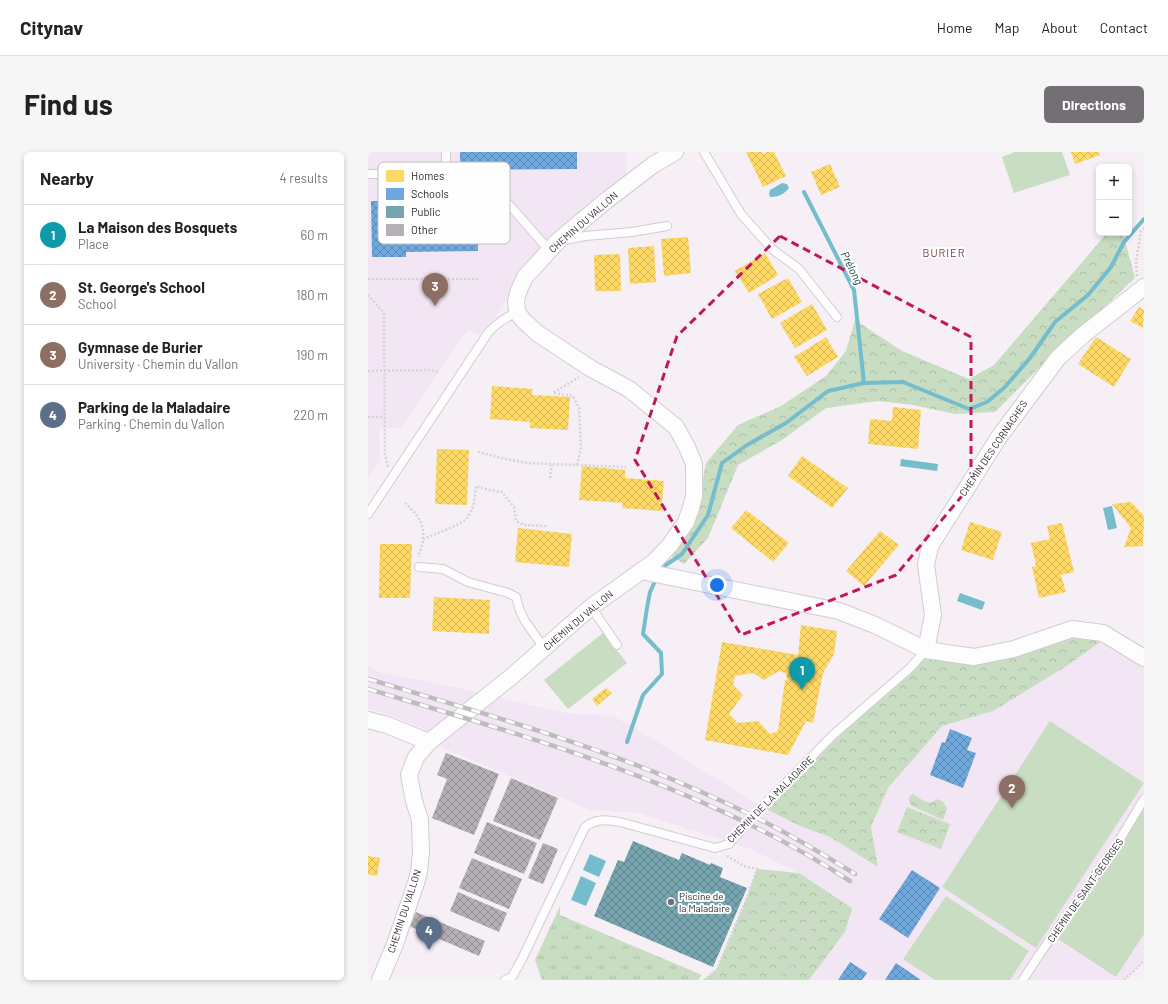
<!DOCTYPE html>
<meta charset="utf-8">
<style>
:root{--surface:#fff;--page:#f6f6f6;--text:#222;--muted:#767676;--line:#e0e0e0;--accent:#746f75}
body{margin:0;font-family:Barlow,sans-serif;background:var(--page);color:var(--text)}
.controls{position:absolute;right:12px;top:12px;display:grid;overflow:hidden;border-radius:6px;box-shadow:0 2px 6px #0003}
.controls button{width:36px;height:36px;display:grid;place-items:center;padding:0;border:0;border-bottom:1px solid var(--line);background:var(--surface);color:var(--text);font:20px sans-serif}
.you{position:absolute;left:349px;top:433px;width:14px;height:14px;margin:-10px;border:3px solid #fff;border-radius:50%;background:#1a73e8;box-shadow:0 0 0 6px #1a73e833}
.badge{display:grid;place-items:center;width:26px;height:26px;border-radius:50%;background:var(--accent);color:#fff;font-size:13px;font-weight:700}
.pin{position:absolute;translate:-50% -33px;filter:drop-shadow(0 1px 2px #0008)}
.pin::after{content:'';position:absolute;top:21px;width:14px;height:12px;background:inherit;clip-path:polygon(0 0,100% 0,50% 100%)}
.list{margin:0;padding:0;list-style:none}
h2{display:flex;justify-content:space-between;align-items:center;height:52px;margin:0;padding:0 16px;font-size:17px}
h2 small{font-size:13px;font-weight:400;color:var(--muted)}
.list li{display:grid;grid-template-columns:26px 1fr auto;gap:12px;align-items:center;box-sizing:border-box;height:60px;padding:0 16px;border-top:1px solid var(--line)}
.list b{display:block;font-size:15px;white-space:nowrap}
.list p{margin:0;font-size:13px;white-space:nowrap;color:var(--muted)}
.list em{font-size:13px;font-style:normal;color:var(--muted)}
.map{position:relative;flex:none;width:776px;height:828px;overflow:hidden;border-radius:6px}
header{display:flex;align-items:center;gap:24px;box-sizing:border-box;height:56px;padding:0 20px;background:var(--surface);border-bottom:1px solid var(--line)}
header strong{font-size:19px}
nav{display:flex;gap:22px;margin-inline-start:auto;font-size:14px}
.intro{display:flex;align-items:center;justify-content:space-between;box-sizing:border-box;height:96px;padding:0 24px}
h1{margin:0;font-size:28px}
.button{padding:10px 18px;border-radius:6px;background:var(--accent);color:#fff;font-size:14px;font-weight:700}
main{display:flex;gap:24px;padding:0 24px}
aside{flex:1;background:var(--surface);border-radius:6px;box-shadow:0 2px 6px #0003}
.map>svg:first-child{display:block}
.built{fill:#f3e6f4}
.grass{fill:url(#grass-tufts)}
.forest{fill:url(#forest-crowns)}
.garden{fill:#c8ddc2}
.water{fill:#75bccc}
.homes{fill:url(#homes-cross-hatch);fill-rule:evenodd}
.schools{fill:url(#schools-cross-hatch)}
.public{fill:url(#public-cross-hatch)}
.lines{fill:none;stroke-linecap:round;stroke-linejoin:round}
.stream{stroke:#75bccc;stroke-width:4}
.building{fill:url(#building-cross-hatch)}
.lane-casing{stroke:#d1ccd1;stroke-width:10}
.street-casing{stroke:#d1ccd1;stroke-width:18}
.path{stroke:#d6d3d6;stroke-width:2.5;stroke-dasharray:2 2;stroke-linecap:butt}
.lane{stroke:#fefdfe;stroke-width:8}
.street{stroke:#fefdfe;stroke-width:16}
.rail-casing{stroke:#bebdbe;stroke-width:4.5}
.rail{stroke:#fefefe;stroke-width:3;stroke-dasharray:9;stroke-linecap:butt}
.marked{fill:none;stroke:#c2185b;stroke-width:3;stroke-dasharray:8 5;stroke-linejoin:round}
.poi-dot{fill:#746f75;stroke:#fefefe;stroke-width:1.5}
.labels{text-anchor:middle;stroke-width:4;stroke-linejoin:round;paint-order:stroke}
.street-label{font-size:10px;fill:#2e292f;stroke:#fefefe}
.poi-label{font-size:10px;fill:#2e292f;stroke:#fefefe;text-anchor:start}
.neighbourhood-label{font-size:11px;letter-spacing:1px;fill:#80394b;stroke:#fefefe}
.water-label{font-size:11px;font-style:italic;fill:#13414a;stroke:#fefefe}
.key{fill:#fefefe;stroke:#c0bec0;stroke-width:1}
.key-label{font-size:11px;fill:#2e292f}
</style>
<header>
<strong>Citynav</strong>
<nav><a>Home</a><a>Map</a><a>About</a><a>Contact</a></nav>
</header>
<div class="intro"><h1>Find us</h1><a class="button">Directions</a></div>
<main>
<aside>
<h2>Nearby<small>4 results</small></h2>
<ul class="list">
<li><span class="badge" style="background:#0f9aa8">1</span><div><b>La Maison des Bosquets</b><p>Place</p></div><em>60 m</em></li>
<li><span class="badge" style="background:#8d6e63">2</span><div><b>St. George's School</b><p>School</p></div><em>180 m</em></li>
<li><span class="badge" style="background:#8d6e63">3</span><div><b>Gymnase de Burier</b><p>University · Chemin du Vallon</p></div><em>190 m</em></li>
<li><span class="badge" style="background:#5c6f8a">4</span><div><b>Parking de la Maladaire</b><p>Parking · Chemin du Vallon</p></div><em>220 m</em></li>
</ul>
</aside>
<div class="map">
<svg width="776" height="828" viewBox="0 0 776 828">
<defs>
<pattern id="grass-tufts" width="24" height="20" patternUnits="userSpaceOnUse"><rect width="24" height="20" fill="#c8ddc2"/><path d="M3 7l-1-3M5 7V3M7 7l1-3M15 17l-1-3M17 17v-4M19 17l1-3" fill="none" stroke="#acbea7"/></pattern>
<pattern id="forest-crowns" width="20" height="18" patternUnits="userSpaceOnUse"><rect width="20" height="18" fill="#c8ddc2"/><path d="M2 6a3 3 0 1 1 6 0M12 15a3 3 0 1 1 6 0" fill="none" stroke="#acbea7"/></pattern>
<pattern id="homes-cross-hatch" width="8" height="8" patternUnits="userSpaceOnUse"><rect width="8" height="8" fill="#ffd966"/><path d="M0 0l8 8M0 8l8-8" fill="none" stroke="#dbba59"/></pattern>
<pattern id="schools-cross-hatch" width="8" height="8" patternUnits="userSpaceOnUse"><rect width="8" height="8" fill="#6fa8dc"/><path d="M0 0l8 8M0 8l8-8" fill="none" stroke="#5c89b3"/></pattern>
<pattern id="public-cross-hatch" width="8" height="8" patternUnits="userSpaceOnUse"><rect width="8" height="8" fill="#76a5af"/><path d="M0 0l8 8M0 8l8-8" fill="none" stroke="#61868f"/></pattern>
<pattern id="building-cross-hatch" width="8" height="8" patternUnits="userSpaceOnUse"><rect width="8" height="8" fill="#b5b0b5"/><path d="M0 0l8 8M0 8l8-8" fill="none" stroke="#948f94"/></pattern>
</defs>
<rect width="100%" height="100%" fill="#f6f0f6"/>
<g class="built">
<path d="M 0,0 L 258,0 L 258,23 L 236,42 L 149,131 L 128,164 L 111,183 L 100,177 L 33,276 L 11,277 L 12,310 L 0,326 Z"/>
<path d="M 732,490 L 776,511 L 776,809 L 756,828 L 441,828 L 477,780 L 484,756 L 431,721 L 382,697 L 270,661 L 222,658 L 61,590 L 55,576 L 15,561 L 0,557 L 0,514 L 11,520 L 92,536 L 197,561 L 245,564 L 265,575 L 394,655 L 432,674 L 462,685 L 509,714 L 503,675 L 520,636 L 574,574 L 625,559 L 700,513 Z"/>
</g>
<path class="grass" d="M 192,754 L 192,763 L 334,823 L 330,828 L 174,828 L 167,808 Z"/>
<g class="forest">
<path d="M 739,81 L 755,81 L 767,126 L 666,221 L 627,260 L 587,262 L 545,253 L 510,249 L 458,256 L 414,288 L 370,313 L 340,386 L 316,412 L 300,402 L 330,351 L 338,311 L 370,273 L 413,254 L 458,224 L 478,199 L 487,168 L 534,199 L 601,227 L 626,213 Z"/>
<path d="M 735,481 L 732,490 L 700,513 L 625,559 L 574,574 L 520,636 L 503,675 L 510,715 L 462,685 L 432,674 L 394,655 L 558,498 L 606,505 L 685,483 Z"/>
<path d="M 544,642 L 556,649 L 563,651 L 569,647 L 575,650 L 579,656 L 575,668 L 544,654 L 541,650 L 541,645 Z"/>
<path d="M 539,655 L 582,672 L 573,697 L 529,680 Z"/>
<path d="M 389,717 L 431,721 L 484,756 L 477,780 L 441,828 L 336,828 L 349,817 L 380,743 Z"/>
</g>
<g class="garden">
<path d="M 647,0 L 694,0 L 702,23 L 646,41 L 634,5 Z"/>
<path d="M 235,481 L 259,511 L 200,557 L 176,528 Z"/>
<path d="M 682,569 L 776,631 L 668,796 L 574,735 Z"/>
<path d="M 776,655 L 776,782 L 748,825 L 690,787 Z"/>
<path d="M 578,744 L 661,799 L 642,828 L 567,828 L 535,807 Z"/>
</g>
<g class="water">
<path d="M 414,31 L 419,32 L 421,36 C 416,42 411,45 402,45 L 401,42 L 402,38 Z"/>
<path d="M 533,307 L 570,312 L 569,319 L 532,314 Z"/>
<path d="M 744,354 L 749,376 L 740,378 L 735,356 Z"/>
<path d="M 592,441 L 617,450 L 614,458 L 589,449 Z"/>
<path d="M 222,702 L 238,709 L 231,725 L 215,718 Z"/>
<path d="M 213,724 L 228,731 L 218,754 L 203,748 Z"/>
</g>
<g class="homes">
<path d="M 378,0 L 394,0 L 395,2 L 399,0 L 406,0 L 418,24 L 395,35 Z"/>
<path d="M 703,0 L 731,0 L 732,3 L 707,12 Z"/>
<path d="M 462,12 L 472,35 L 453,43 L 443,20 Z"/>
<path d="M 320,85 L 323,121 L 296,124 L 293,87 Z"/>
<path d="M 286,94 L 288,130 L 262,132 L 260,96 Z"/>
<path d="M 397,101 L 410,123 L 381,141 L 367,119 Z"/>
<path d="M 252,102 L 253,139 L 227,139 L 226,103 Z"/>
<path d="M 420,126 L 434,150 L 404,167 L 390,142 Z"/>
<path d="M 444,152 L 459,178 L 427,196 L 412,171 Z"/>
<path d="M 771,155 L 776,158 L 775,176 L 762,169 Z"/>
<path d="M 458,185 L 470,205 L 439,224 L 426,205 Z"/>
<path d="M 728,185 L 763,207 L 746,235 L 710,212 Z"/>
<path d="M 124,234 L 165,237 L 164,243 L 202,245 L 200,278 L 162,276 L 162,270 L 122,267 Z"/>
<path d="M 525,255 L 553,258 L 550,297 L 500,292 L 502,267 L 524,269 Z"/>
<path d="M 69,297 L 101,298 L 99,353 L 67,352 Z"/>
<path d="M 434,304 L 480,336 L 464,356 L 420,324 Z"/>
<path d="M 214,314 L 257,318 L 257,326 L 296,329 L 293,359 L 254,356 L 255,351 L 211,348 Z"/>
<path d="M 763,350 L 776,364 L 775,394 L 756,395 L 763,376 L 744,352 Z"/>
<path d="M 378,358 L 421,391 L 405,410 L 363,376 Z"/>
<path d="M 602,370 L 634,380 L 625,408 L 593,398 Z"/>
<path d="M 694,371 L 706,420 L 693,423 L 698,440 L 671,446 L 664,415 L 668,414 L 663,391 L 682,387 L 679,374 Z"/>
<path d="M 150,376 L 204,382 L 201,415 L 147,410 Z"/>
<path d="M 512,379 L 531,393 L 496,434 L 478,419 Z"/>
<path d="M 12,392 L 44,392 L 42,446 L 11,446 Z"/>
<path d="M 66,445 L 122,448 L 121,482 L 64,479 Z"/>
<path d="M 433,473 L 469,479 L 466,502 L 455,521 L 445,571 L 438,569 L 420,603 L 337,588 L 354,490 L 430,503 ZM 411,519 L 418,521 L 419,528 L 417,528 L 410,579 L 402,582 L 390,569 L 370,571 L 361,562 L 375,543 L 365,533 L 367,524 L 385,521 L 396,528 Z"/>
<path d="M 238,536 L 244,541 L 229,554 L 224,547 Z"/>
<path d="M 0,704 L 12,706 L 9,724 L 0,722 Z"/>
</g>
<g class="schools">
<path d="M 92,0 L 209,0 L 209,17 L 92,18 Z"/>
<path d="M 75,42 L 109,42 L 110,99 L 38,100 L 38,105 L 4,105 L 3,49 L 75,48 Z"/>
<path d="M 582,577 L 604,586 L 599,598 L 608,601 L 595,636 L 562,623 L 574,590 L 577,591 Z"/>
<path d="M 544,718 L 572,736 L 540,786 L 511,767 Z"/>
<path d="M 482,810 L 499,821 L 494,828 L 470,828 Z"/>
<path d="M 528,811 L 553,828 L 517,828 Z"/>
</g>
<path class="public" d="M 265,689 L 311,708 L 314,701 L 342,713 L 343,711 L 355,716 L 352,725 L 379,736 L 345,815 L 226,764 L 250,708 L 256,710 Z"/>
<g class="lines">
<g class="stream">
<path d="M 436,40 L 486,138 L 496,231"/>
<path d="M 292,419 L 292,417 L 314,402 L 340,363 L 354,311 L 379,293 L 418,271 L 460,239 L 496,231 L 535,230 L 601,257 L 619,250 L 636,236 L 662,206 L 687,170 L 720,143 L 743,115 L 756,90 L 776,67"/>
<path d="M 259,590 L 275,543 L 294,522 L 293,501 L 275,482 L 279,456 L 282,440 L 289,425"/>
</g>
</g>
<g class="building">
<path d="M 78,601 L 131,622 L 106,683 L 64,666 L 79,627 L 69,623 Z"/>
<path d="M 143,626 L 190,646 L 172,688 L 125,669 Z"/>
<path d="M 119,670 L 169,691 L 156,722 L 106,701 Z"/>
<path d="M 175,691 L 190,697 L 175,732 L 160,726 Z"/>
<path d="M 104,706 L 154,727 L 141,757 L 91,736 Z"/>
<path d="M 90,740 L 139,761 L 131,780 L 82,759 Z"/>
<path d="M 48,760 L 117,789 L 111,804 L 41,774 Z"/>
</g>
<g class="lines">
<g class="lane-casing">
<g id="lane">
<path d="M 336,0 L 373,62 L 404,97 L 431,117 L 469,165"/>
<path d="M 0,22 L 78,22 L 78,0"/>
<path d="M 78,22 L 122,31 L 181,98"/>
<path d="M 197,88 L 217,84 L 264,80 L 299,74"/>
<path d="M 0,362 L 120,181 C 128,171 138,166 149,160"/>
<path d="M 51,415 L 75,417 L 100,430 L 140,441 L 148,445 L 152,459 L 157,469 L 176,496"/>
<path d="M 223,455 L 249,493"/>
<path d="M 137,828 L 144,825 L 154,807 L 217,675 C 228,666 239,668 252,670 L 347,696 L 361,692 L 394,655 L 465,583 L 542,516 L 558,498"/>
<path d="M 655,828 L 671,803 L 748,694 L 776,647"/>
</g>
</g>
<g class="street-casing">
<g id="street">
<path d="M 273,419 L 471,459 L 507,473 L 558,498 L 606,505 L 646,497 L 704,477 L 735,481 L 776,506"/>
<path d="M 558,498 L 565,463 L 558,413 L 562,394 L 631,285 L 690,206 L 715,183 L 776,135"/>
<path d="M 0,568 L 19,573 L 61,590"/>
<path d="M 12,828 L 27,792 L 48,731 L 51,720 L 53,700 L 52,668 L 46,649 L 41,623 L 48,605 L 61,590 L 143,525 L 223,455 L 286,410 L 302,393 L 318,370 L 323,356 L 326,344 L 326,312 L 319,295 L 308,275 L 261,237 L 222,216 L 169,181 L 155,168 L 149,160 L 148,149 L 151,138 L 157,125 L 190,89 L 239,48 L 285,13 L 307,0"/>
</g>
</g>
<g class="path">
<path d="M 769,124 L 768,110 L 773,79 L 776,76"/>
<path d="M 0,127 L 110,127"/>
<path d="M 0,143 L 15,160 L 16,164 L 17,303 L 20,315"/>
<path d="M 0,219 L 63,218 L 71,220"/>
<path d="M 0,265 L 17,265"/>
<path d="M 110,300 L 133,306 L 159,311 L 258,315"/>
<path d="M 209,313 L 213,296 L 211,256 L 205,244 L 185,241 L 211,225"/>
<path d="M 182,326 L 184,313"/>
<path d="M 37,351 C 47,360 57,371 55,386 C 55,392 52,399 50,405"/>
<path d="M 55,387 C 65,383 92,373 98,367 C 106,359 107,344 108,334 L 121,338 L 134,340 L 146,355 L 148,369 L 156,373 L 179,374"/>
<path d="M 370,769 L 403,744 L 410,737 L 408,778 L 403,796 L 409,788 L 438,776 L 444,767 L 447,757"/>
<path d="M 336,828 L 349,817 L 380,743 L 389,717 L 376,714 L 359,704"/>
<path d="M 409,828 L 435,801 L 440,793 L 444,770"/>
<path d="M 756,828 L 776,809"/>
</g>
<use href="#lane" class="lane"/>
<use href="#street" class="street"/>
<g class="rail-casing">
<g id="rail">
<path d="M 0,527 C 117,562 237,595 349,647 C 397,668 442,694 487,722"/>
<path d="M 0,537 C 167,587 334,633 482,729"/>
</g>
</g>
<use href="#rail" class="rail"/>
</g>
<path class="marked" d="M 412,84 L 603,185 L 603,333 L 528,423 L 373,483 L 267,308 L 309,184 Z"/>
<circle class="poi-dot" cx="303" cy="750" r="4"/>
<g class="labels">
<g class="street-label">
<text transform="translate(215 70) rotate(-41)" y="4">CHEMIN DU VALLON</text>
<text transform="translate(625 296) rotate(-56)" y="4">CHEMIN DES CORNACHES</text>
<text transform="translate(210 468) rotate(-40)" y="4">CHEMIN DU VALLON</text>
<text transform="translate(402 647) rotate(-45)" y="4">CHEMIN DE LA MALADAIRE</text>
<text transform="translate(717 738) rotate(-55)" y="4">CHEMIN DE SAINT-GEORGES</text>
<text transform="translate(36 759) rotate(-72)" y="4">CHEMIN DU VALLON</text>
</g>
<g class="poi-label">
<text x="311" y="748">Piscine de<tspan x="311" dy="12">la Maladaire</tspan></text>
</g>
<g class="neighbourhood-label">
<text x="576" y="105">BURIER</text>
</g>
<g class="water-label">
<text transform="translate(484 116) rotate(64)" y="4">Prélong</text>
</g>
</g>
<rect x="10" y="10" width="132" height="82" rx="6" class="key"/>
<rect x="18" y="18" width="18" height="12" fill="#ffd966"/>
<rect x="18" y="36" width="18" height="12" fill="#6fa8dc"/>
<rect x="18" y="54" width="18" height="12" fill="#76a5af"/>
<rect x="18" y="72" width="18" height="12" fill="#b5b0b5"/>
<g class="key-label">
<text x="43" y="28">Homes</text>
<text x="43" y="46">Schools</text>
<text x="43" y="64">Public</text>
<text x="43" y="82">Other</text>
</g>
</svg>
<div class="controls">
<button>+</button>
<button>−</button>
</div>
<div class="you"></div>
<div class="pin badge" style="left:434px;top:538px;background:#0f9aa8">1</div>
<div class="pin badge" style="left:644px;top:656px;background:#8d6e63">2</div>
<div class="pin badge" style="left:67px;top:154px;background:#8d6e63">3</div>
<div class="pin badge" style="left:61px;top:798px;background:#5c6f8a">4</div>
</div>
</main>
